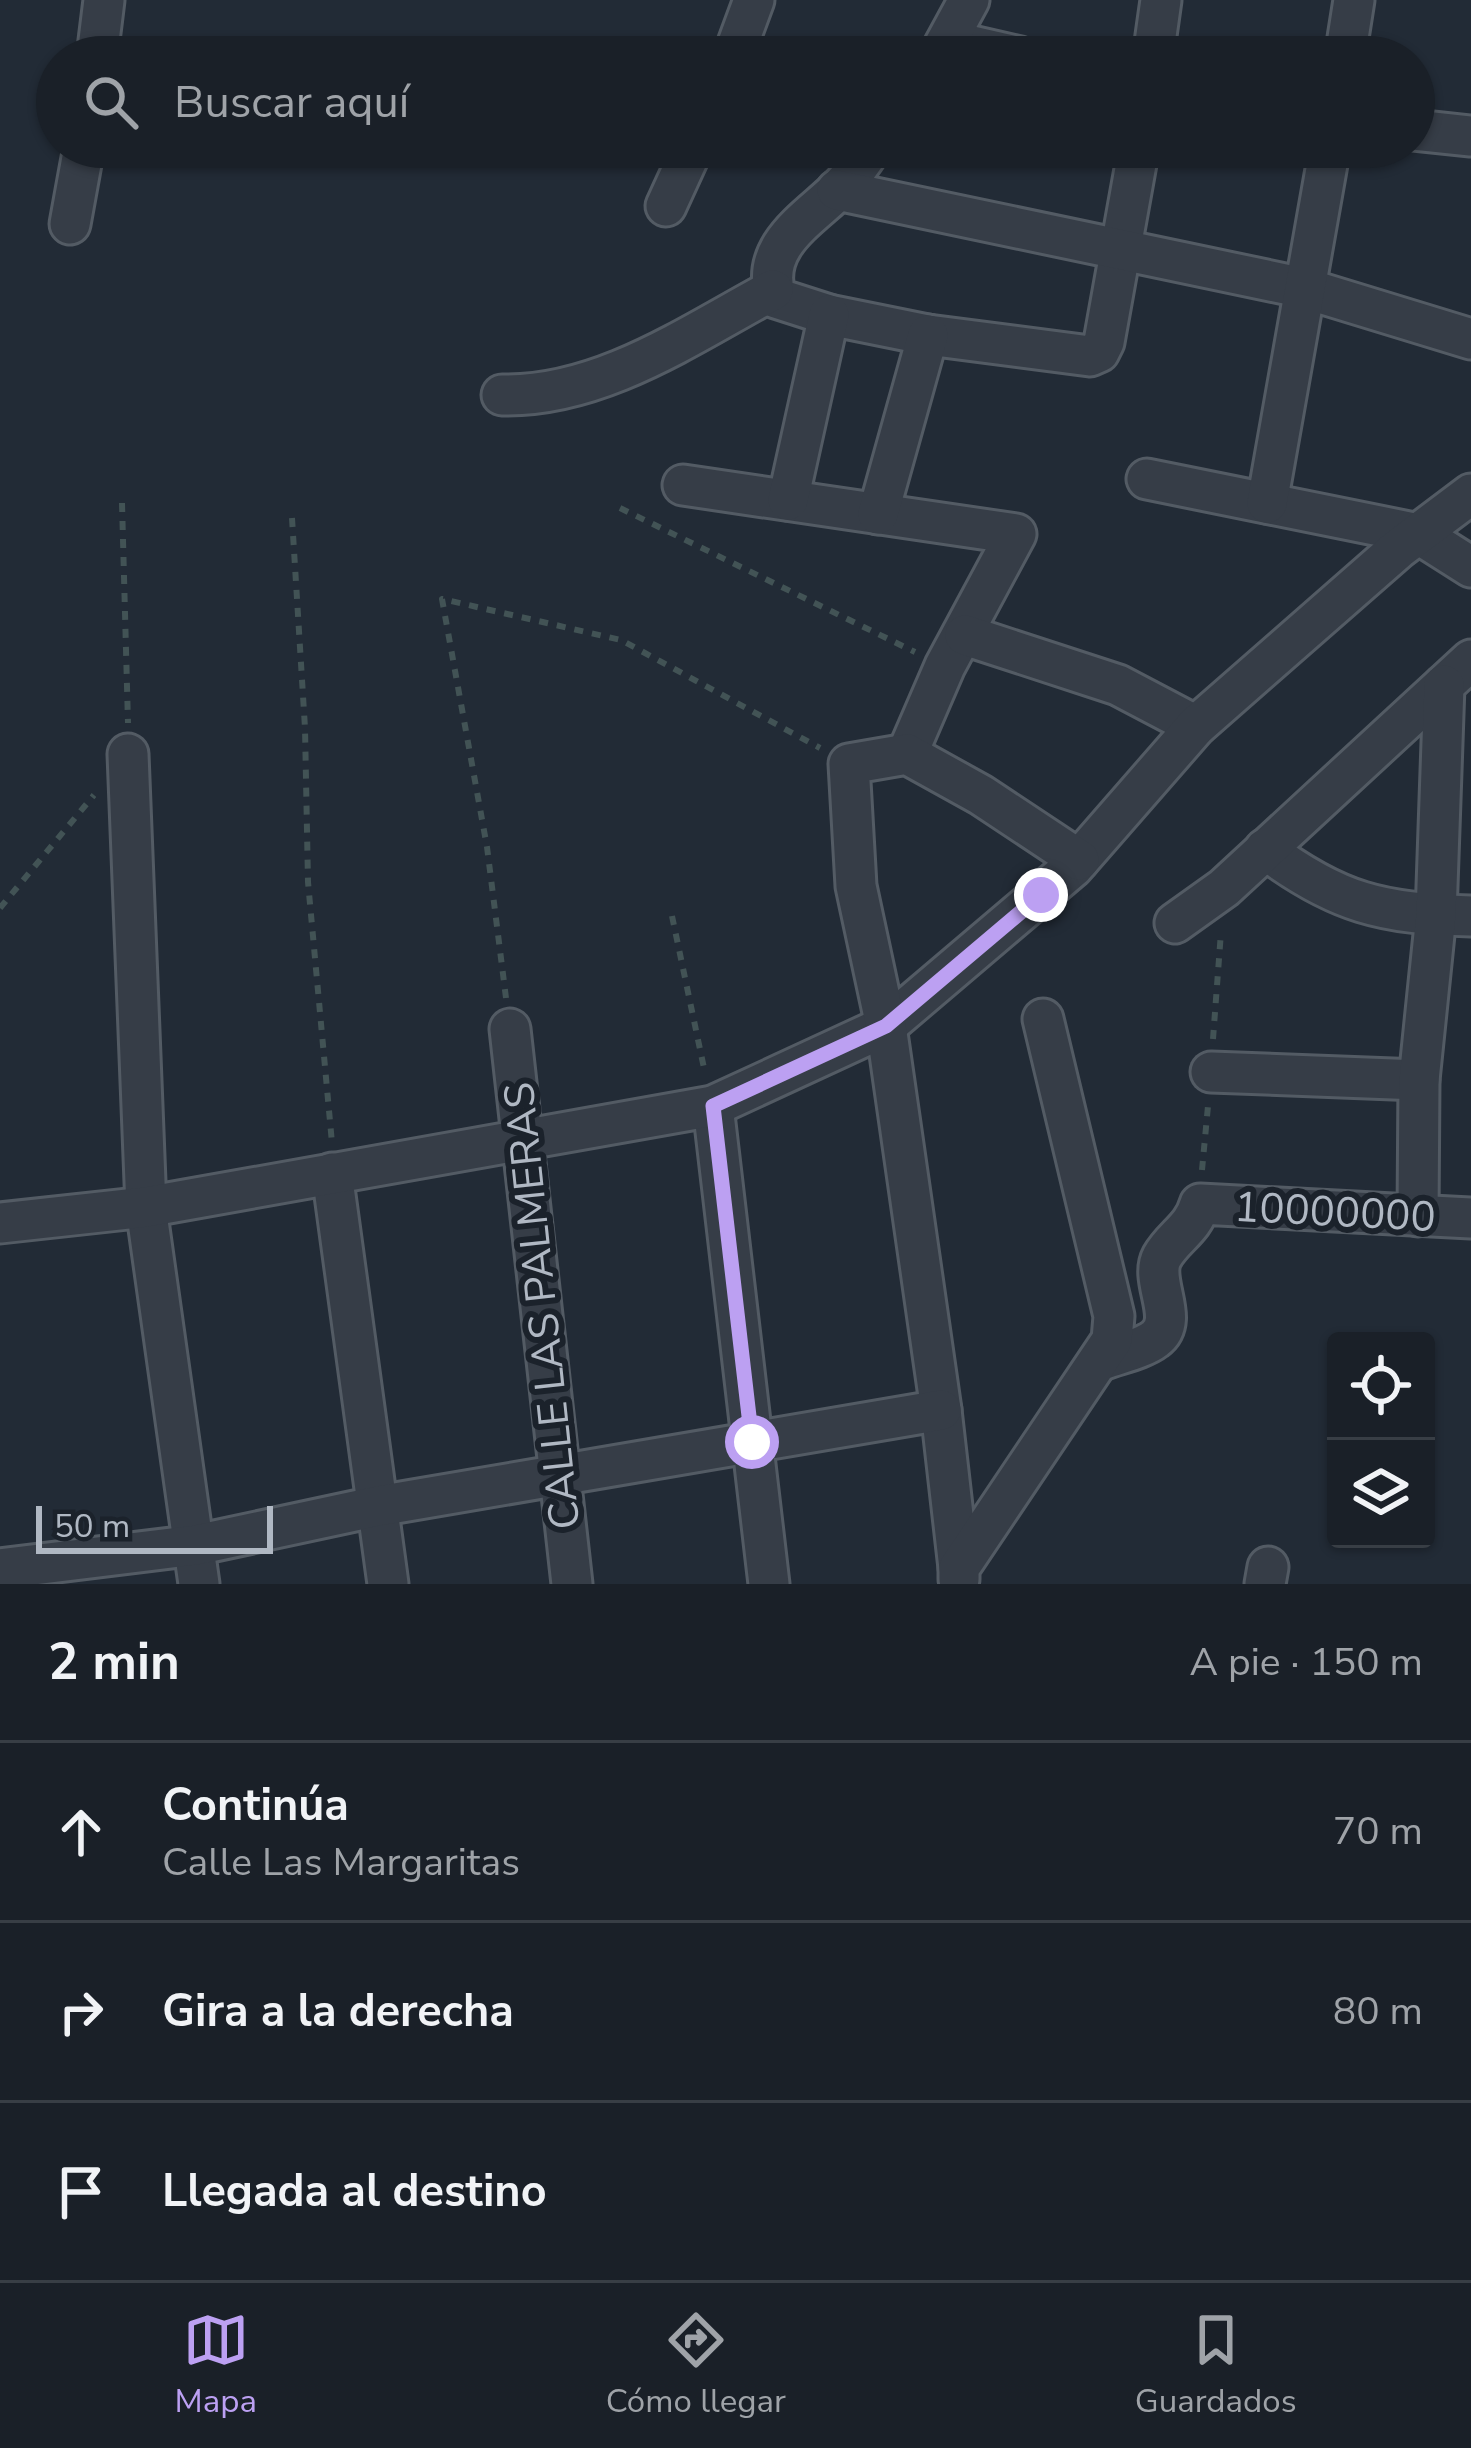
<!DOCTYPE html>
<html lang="es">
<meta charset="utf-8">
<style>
:root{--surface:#1a2028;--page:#272d34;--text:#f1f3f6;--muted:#9fa3a8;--line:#383e45;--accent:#bca0f2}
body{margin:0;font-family:"Nunito Sans",sans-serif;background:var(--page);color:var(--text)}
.controls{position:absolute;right:36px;bottom:36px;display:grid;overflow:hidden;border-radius:12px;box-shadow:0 3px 9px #0004}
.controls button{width:108px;height:108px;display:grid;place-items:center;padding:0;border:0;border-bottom:3px solid var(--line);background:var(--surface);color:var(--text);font:60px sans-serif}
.scale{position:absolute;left:36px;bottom:30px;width:237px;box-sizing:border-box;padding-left:12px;border:6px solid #b0b8c3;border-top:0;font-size:33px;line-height:42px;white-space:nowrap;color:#b0b8c3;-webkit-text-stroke:9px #1b222b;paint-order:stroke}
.stop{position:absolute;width:36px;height:36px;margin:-27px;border:9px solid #bca0f2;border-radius:50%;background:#fff}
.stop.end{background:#bca0f2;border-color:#fff;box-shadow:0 3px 12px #0008}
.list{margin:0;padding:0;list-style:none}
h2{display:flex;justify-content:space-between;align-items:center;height:156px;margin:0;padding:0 48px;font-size:51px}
h2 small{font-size:39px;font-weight:400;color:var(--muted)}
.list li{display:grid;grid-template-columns:78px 1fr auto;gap:36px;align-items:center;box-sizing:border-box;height:180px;padding:0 48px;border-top:3px solid var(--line)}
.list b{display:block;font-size:45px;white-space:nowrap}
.list p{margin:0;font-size:39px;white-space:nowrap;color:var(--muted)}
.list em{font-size:39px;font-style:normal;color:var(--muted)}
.icon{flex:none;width:66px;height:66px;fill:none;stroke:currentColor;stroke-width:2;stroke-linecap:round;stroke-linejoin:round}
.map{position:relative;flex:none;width:1471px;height:1584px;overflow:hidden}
.search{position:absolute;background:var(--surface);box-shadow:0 3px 9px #0004;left:36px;right:36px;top:36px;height:132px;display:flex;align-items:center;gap:30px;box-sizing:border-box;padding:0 42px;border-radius:66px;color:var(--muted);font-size:45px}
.sheet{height:696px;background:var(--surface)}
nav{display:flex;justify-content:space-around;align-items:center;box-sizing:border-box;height:168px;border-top:3px solid var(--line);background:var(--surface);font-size:33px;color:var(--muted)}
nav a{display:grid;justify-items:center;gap:6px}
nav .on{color:var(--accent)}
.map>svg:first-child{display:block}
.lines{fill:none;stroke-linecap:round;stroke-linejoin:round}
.minor-casing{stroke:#535b64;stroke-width:45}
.path{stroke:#425355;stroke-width:6;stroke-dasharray:9 9;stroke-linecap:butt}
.minor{stroke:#363d47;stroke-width:39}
.route{stroke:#bca0f2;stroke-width:15}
.labels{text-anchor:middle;stroke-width:12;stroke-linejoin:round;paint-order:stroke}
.street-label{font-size:42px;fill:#b0b8c3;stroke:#1b222b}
</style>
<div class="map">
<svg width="1471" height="1584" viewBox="0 0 1471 1584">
<rect width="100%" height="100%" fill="#222b36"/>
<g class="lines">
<g class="minor-casing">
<g id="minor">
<path d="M 950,41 L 1020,57"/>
<path d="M 97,57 L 104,0"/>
<path d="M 733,57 L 754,0"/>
<path d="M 938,57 L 969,0"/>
<path d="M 1153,57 L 1161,0"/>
<path d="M 1345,57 L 1354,0"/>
<path d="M 1414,130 L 1471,136"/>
<path d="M 872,147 C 863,159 854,174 843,185 C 813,217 758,244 776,298 L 829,315 L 928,335 L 1090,356 L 1099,352 L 1104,342 L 1139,147"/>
<path d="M 837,190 L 1304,288 L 1471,339"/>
<path d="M 666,206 L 693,147"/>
<path d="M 70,224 L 84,147"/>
<path d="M 502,395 C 601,397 689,335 773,290"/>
<path d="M 1147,479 L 1419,534 L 1471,567"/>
<path d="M 683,485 L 1016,534 L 945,666 L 907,754"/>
<path d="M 788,500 L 829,315"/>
<path d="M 1267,503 L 1330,147"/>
<path d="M 878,514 L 928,335"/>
<path d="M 965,635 L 1118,685 L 1196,726"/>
<path d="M 128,754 L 146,1207 L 199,1584"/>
<path d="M 1265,849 C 1337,903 1383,914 1471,916"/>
<path d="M 1175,923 L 1224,888 L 1471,660"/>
<path d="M 510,1029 L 572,1584"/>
<path d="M 1211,1072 L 1419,1080"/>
<path d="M 713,1106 L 769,1584"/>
<path d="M 332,1173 L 388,1584"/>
<path d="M 1418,1216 L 1419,1080 L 1436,915 L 1444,685"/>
<path d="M 0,1223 L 146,1207 L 713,1106 L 886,1026 L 1073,867 L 1196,726 L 1398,549 L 1471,494"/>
<path d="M 1102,1360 C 1117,1354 1142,1349 1155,1339 C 1181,1320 1149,1281 1162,1257 C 1173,1237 1193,1229 1200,1204 L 1471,1218"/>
<path d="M 959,1568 L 941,1410 L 886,1026 L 856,886 L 849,764 L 907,754 L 981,795 L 1079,860"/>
<path d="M 0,1569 L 196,1545 L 378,1506 L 941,1410"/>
<path d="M 959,1579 L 959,1568 L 1112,1340 L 1114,1316 L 1043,1019"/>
<path d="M 1265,1584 L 1268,1567"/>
</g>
</g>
<g class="path">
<path d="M 122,503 L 128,723"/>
<path d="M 620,508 L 915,652"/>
<path d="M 292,518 L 305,728 L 308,882 L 332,1143"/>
<path d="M 0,908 L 94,795"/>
<path d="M 672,916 L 705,1073"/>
<path d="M 506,998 L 487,847 L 442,599 L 621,640 L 820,748"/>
<path d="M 1213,1039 L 1221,932"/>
<path d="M 1202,1170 L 1208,1106"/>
</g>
<use href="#minor" class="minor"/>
</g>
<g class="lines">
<path class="route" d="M 752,1442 L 713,1106 L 886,1026 L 1041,895"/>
</g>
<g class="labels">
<g class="street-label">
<text transform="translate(1335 1211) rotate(3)" y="15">10000000</text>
<text transform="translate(541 1306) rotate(-96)" y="15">CALLE LAS PALMERAS</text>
</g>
</g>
</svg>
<div class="controls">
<button><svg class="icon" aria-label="locate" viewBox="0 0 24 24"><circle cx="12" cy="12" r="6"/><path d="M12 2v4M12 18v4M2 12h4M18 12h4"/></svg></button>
<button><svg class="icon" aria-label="layers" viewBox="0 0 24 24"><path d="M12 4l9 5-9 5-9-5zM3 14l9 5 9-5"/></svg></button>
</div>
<div class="scale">50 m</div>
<div class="stop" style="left:752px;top:1442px"></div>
<div class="stop end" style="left:1041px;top:895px"></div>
<div class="search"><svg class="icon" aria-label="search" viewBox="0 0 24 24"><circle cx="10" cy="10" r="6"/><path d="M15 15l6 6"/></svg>Buscar aquí</div>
</div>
<section class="sheet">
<h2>2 min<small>A pie · 150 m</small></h2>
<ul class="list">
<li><svg class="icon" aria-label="ahead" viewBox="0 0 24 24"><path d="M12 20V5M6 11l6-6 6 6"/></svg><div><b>Continúa</b><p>Calle Las Margaritas</p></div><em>70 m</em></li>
<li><svg class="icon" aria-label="right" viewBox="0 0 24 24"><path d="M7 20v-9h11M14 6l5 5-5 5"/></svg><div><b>Gira a la derecha</b></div><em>80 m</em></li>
<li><svg class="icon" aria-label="arrive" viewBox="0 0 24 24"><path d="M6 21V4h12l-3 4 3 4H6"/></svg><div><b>Llegada al destino</b></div></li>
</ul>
</section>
<nav>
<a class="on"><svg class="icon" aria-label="map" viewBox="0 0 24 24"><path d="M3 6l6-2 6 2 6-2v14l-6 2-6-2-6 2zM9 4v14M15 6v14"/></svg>Mapa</a>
<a><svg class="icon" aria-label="directions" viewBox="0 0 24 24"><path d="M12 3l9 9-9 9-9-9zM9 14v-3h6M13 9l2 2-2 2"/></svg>Cómo llegar</a>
<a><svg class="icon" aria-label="saved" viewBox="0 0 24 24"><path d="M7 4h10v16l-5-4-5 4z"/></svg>Guardados</a>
</nav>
